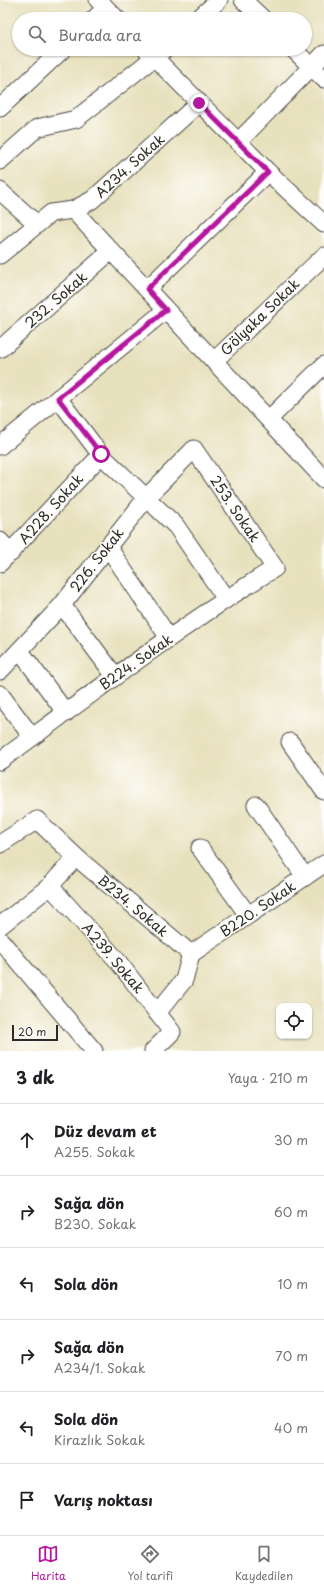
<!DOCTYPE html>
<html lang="tr">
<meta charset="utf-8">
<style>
:root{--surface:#fff;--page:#f2f2f2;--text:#202124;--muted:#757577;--line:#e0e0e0;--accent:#b5179e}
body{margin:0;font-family:"Playpen Sans",sans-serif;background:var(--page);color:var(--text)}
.controls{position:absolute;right:12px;bottom:12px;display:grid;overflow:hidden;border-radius:8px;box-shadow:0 1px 3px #0004}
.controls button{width:36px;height:36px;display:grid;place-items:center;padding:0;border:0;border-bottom:1px solid var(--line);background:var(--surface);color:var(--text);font:20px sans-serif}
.scale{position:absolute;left:12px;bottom:10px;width:46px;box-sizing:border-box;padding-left:4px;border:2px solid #2b2b2b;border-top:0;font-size:11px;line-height:14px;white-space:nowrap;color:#2b2b2b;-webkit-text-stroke:3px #fdfcf7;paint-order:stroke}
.stop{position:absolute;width:12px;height:12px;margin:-9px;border:3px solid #b5179e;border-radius:50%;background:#fff}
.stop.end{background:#b5179e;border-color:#fff;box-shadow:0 1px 4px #0008}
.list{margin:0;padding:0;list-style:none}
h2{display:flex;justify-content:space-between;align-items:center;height:52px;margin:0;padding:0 16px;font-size:17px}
h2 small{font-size:13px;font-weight:400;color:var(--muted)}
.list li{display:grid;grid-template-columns:26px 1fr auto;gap:12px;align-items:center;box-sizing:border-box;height:72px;padding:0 16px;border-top:1px solid var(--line)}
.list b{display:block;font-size:15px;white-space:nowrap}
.list p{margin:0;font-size:13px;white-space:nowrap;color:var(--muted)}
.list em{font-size:13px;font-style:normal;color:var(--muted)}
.icon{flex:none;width:22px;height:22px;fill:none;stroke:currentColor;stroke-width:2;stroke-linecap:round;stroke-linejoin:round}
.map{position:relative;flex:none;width:324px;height:1051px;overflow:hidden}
.search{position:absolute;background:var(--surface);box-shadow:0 1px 3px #0004;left:12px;right:12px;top:12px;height:44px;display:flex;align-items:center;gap:10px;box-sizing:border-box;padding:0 14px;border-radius:22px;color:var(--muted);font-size:15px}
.sheet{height:484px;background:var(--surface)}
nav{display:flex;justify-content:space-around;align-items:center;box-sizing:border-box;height:56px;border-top:1px solid var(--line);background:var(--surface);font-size:11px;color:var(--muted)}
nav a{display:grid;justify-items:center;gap:2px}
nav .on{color:var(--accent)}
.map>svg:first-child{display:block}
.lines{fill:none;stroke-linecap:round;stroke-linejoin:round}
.minor-casing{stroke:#474641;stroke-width:19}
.minor{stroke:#fff;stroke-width:17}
.route{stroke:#b5179e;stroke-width:5}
.labels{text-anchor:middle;stroke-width:3;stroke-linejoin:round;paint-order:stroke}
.street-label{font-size:14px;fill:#2b2b2b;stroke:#fdfcf7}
</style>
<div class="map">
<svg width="324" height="1051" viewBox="0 0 324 1051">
<rect width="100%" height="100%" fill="#fdfcf7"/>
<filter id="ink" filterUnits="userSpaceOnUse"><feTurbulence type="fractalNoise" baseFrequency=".025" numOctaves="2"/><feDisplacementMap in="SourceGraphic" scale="8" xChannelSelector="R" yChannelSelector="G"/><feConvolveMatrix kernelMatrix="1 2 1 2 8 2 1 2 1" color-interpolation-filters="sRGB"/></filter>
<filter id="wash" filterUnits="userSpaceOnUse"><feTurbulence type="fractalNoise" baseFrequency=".012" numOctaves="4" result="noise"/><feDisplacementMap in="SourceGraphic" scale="16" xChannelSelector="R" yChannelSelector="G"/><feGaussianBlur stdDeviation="0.9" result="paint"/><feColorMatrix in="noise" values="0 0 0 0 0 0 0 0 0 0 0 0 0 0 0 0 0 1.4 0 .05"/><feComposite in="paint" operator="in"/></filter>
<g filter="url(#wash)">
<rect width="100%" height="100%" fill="#e8e1be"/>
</g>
<g filter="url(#ink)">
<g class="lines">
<g class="minor-casing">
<g id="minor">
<path d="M 98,0 L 117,19"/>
<path d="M 243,0 L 263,19"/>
<path d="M 94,19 L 106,8"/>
<path d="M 198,19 L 219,0"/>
<path d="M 146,49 L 268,172 L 324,224"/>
<path d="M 293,49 L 324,79"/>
<path d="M 0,108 L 63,49"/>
<path d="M 238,142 L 324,54"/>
<path d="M 0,161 L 37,128 L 76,119 L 165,49"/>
<path d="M 0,191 L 37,224"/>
<path d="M 73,210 L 324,479"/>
<path d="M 0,255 L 51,213 L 73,210 L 92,200 L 199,103"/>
<path d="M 147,289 L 268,172"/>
<path d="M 0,349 L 111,251"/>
<path d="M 214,361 L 324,256"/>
<path d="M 58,398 L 101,455 L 176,526 L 226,599"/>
<path d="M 269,419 L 324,365"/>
<path d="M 0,446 L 166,310"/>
<path d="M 0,541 L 11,553"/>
<path d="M 108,547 L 169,638"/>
<path d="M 0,563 L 101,455"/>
<path d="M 62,605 L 115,676"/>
<path d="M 20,651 L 66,713"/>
<path d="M 0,671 L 62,605 L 147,497 L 194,449 L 275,568 C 180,627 90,695 0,761"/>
<path d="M 0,694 L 32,737"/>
<path d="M 290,742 L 324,791"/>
<path d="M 256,805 L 305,877"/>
<path d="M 0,844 L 37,820 L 76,857 L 191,954"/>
<path d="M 200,848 L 248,915"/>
<path d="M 50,886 L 116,959 L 172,1032 L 153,1051"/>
<path d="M 0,926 L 50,886 L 76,857"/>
<path d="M 0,940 L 94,1051"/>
<path d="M 191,954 L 324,864"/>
<path d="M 157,1013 L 184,980 L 191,954"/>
</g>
</g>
<use href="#minor" class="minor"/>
</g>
</g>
<g class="lines" filter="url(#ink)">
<path class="route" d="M 101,454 L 58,398 L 166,310 L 147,289 L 268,172 L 199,103"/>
</g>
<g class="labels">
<g class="street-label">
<text transform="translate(130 166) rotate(-42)" y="5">A234. Sokak</text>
<text transform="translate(56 300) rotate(-41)" y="5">232. Sokak</text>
<text transform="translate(260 317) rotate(-44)" y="5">Gölyaka Sokak</text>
<text transform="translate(51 509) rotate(-48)" y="5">A228. Sokak</text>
<text transform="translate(235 509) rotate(56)" y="5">253. Sokak</text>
<text transform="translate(97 560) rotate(-52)" y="5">226. Sokak</text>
<text transform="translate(136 662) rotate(-35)" y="5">B224. Sokak</text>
<text transform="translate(133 906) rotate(40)" y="5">B234. Sokak</text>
<text transform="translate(258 909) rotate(-34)" y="5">B220. Sokak</text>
<text transform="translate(113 958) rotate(50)" y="5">A239. Sokak</text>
</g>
</g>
</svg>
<div class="controls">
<button><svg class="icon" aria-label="locate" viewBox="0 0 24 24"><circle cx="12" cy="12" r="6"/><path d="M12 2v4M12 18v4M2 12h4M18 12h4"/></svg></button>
</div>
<div class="scale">20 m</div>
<div class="stop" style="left:101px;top:454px"></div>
<div class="stop end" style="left:199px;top:103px"></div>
<div class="search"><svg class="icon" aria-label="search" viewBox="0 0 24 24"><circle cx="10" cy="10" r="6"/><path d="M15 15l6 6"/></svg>Burada ara</div>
</div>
<section class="sheet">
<h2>3 dk<small>Yaya · 210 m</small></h2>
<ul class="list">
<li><svg class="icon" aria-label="ahead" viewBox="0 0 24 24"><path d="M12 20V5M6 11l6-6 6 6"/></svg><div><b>Düz devam et</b><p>A255. Sokak</p></div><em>30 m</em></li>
<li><svg class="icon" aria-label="right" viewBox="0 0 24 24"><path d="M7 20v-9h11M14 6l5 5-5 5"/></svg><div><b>Sağa dön</b><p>B230. Sokak</p></div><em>60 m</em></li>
<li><svg class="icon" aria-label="left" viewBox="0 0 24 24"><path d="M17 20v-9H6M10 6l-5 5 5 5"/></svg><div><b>Sola dön</b></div><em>10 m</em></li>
<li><svg class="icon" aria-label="right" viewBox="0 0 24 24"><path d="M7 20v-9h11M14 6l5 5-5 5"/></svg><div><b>Sağa dön</b><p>A234/1. Sokak</p></div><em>70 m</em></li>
<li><svg class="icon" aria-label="left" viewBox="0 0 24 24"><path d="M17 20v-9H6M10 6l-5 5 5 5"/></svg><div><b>Sola dön</b><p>Kirazlık Sokak</p></div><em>40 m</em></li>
<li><svg class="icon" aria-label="arrive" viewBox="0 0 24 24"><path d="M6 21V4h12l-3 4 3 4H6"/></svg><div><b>Varış noktası</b></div></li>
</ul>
</section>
<nav>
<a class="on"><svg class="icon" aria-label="map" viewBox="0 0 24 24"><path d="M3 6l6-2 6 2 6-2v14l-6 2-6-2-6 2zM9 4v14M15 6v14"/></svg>Harita</a>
<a><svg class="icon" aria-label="directions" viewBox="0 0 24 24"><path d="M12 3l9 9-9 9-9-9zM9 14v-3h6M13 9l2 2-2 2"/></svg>Yol tarifi</a>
<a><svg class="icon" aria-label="saved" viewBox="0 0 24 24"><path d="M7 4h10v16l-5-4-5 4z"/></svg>Kaydedilen</a>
</nav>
